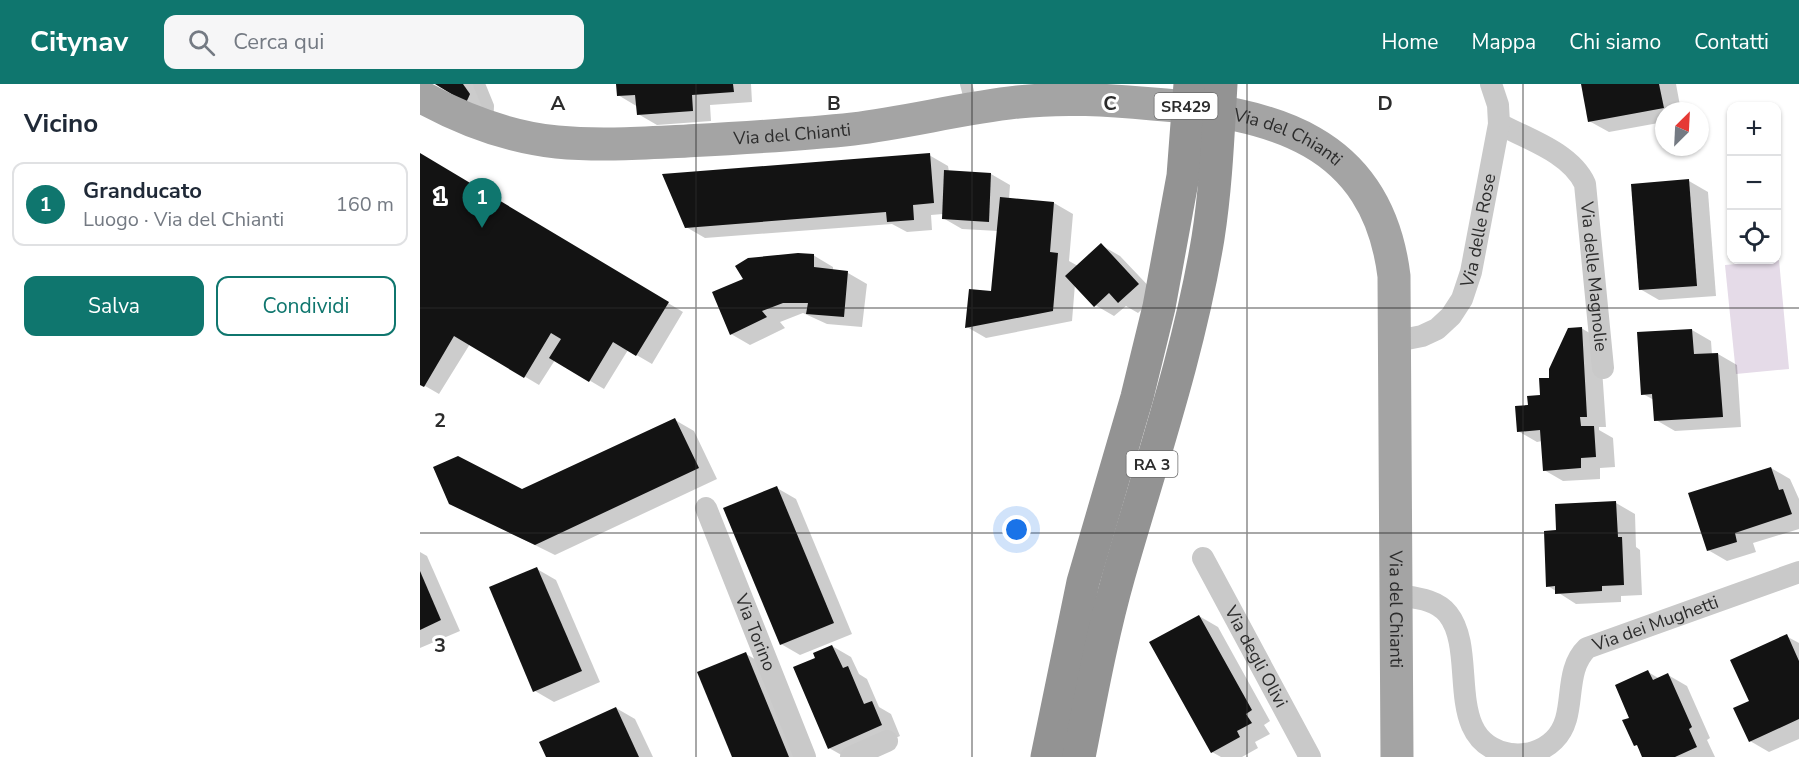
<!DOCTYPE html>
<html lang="it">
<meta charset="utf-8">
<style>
:root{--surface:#fff;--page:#f6f6f7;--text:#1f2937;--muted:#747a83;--line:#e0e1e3;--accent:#0f766e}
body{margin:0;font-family:"Nunito Sans",sans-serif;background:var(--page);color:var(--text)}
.controls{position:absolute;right:18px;top:18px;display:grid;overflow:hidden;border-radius:12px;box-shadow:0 2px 4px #0004}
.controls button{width:54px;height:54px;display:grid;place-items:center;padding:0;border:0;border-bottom:2px solid var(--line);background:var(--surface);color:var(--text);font:30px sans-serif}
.compass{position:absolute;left:1235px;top:18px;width:54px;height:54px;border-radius:50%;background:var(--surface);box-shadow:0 2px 4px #0004;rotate:24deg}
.you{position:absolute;left:597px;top:446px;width:21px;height:21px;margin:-15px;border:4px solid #fff;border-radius:50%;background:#1a73e8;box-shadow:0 0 0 9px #1a73e833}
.badge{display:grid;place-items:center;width:39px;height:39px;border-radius:50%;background:var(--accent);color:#fff;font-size:20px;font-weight:700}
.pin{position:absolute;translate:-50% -50px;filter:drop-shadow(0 2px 3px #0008)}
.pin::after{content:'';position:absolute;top:32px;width:21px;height:18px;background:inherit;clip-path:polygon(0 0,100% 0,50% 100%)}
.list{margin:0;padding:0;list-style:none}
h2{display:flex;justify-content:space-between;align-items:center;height:78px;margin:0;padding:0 24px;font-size:26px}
h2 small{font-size:20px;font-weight:400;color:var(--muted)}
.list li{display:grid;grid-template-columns:39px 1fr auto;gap:18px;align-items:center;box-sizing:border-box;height:84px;margin:0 12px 12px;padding:0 12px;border:2px solid var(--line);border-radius:12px}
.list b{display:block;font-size:22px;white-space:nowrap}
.list p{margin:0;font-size:20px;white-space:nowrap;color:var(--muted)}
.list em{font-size:20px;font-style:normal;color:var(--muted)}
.actions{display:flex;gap:12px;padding:18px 24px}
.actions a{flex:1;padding:14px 0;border:2px solid var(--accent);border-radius:12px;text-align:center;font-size:21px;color:var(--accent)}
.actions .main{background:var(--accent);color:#fff}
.icon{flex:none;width:33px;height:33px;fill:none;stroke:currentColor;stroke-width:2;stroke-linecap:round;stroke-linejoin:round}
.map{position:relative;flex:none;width:1379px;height:673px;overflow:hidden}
header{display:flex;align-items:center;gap:36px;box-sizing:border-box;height:84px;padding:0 30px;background:var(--accent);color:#fff}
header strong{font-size:28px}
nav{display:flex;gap:33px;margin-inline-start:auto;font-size:21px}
.search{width:420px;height:54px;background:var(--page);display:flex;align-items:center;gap:15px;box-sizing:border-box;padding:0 21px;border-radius:12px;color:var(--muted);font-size:22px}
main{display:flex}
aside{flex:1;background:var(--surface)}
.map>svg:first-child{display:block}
.green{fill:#e5dbe8}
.shadow{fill:#0003}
.building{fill:#131313}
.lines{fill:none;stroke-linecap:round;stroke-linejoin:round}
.service{stroke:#c9c9c9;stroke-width:12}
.minor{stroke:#c9c9c9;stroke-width:22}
.primary{stroke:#a4a4a4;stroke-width:33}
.motorway{stroke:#939393;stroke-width:33}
.grid{fill:none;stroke:#2c2c2c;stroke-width:1.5;stroke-opacity:0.55}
.labels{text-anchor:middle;stroke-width:6;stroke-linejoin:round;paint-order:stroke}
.shield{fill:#fff;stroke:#6b6b6b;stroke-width:1.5}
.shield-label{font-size:16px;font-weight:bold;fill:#2c2c2c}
.street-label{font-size:18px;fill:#2c2c2c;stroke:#fff}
.grid-label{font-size:20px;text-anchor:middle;font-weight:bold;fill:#2c2c2c;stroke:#fff;stroke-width:6;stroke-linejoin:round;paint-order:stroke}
</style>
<header>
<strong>Citynav</strong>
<div class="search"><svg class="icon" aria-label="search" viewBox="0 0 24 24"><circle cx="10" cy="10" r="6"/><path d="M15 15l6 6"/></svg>Cerca qui</div>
<nav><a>Home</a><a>Mappa</a><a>Chi siamo</a><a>Contatti</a></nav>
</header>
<main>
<aside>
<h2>Vicino<small></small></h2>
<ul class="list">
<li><span class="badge">1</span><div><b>Granducato</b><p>Luogo · Via del Chianti</p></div><em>160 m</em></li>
</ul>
<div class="actions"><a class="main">Salva</a><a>Condividi</a></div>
</aside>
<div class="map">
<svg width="1379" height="673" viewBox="0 0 1379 673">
<rect width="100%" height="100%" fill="#fff"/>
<path class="green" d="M 1359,176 L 1369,285 L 1316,290 L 1305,181 Z"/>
<g class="shadow">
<path d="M 18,0 L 54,0 L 66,28 Z"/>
<path d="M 197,0 L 331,0 L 332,18 L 290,21 L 291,37 L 237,41 L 218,30 L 218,23 L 198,11 Z"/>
<path d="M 1162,0 L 1256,0 L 1261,27 L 1244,27 L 1244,38 L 1189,48 L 1169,37 Z"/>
<path d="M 0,70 L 263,228 L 232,280 L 208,266 L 184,305 L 135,276 L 119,301 L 50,260 L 19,310 L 0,299 Z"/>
<path d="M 509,71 L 528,82 L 529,88 L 571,90 L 590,101 L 589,115 L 634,119 L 653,130 L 649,177 L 658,182 L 681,161 L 700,172 L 737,211 L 718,229 L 706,222 L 694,232 L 675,221 L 655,200 L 652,237 L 566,254 L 547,243 L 573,209 L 578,147 L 542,145 L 523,134 L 523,130 L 511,131 L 512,146 L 487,148 L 472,140 L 285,154 L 266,143 Z"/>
<path d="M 1269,97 L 1288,108 L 1296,212 L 1239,216 L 1220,205 Z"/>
<path d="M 393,171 L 413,183 L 413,187 L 428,189 L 447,200 L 442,243 L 407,240 L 383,229 L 360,238 L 365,244 L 330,261 L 311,250 Z"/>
<path d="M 1161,244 L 1180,255 L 1186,343 L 1179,343 L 1179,346 L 1193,354 L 1195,383 L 1180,384 L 1180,395 L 1143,397 L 1124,386 L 1122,357 L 1117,358 L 1098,347 L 1109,322 L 1122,312 Z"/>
<path d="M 1272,246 L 1291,257 L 1292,271 L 1298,270 L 1317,281 L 1321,343 L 1255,347 L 1236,336 L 1234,316 L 1223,310 Z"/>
<path d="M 255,336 L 274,347 L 297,395 L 135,471 L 30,419 L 102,407 Z"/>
<path d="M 1351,384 L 1370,395 L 1379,415 L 1379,445 L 1333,459 L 1336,468 L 1307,477 L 1288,466 Z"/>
<path d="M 357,404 L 376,415 L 432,550 L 380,571 L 361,560 Z"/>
<path d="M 1196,419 L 1215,430 L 1216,463 L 1220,466 L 1222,511 L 1201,512 L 1201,518 L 1156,520 L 1128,502 L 1138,448 Z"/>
<path d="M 0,468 L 7,472 L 40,547 L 0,564 Z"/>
<path d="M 117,485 L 136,496 L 180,598 L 134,618 L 115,607 Z"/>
<path d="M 779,532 L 798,543 L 850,637 L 844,641 L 850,650 L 835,658 L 838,664 L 822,673 L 801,673 L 792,668 Z"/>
<path d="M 1366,552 L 1379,559 L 1379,655 L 1349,668 L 1330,657 L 1331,618 Z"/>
<path d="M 412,562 L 431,573 L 439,590 L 447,595 L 459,623 L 471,630 L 480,652 L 432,673 L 425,673 L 409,664 L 397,575 Z"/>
<path d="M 326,570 L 345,581 L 383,673 L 314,673 Z"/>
<path d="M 1228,588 L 1240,595 L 1248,591 L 1267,602 L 1290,654 L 1287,656 L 1295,673 L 1223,673 L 1205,637 L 1211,634 Z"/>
<path d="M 196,624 L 215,635 L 233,673 L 128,673 Z"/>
</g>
<g class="building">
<path d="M 15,0 L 43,0 L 50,10 L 46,19 Z"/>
<path d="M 196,0 L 313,0 L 314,8 L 272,11 L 273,27 L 217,31 L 215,11 L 197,12 Z"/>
<path d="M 1161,0 L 1239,0 L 1244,24 L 1168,38 Z"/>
<path d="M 0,69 L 249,218 L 216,272 L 193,258 L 169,298 L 129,274 L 141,255 L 131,249 L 104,294 L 34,252 L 4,303 L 0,301 Z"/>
<path d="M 510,69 L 514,119 L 493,121 L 494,136 L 467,138 L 466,128 L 265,144 L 242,90 Z"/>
<path d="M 524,86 L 571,89 L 569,138 L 522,135 Z"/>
<path d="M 1269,95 L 1277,202 L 1219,206 L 1211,100 Z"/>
<path d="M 580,113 L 634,118 L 630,168 L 638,169 L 633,227 L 545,244 L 549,205 L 571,207 Z"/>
<path d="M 681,159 L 719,200 L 698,219 L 689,209 L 674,223 L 645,192 Z"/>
<path d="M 378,169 L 394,170 L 394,183 L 428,187 L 424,233 L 386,230 L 388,219 L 363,219 L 342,227 L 347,233 L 310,251 L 292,208 L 323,195 L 315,182 L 328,174 Z"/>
<path d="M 1162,243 L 1167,333 L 1160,333 L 1161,342 L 1174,342 L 1176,373 L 1161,374 L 1161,384 L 1123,387 L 1120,346 L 1097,348 L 1095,322 L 1108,321 L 1107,312 L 1120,311 L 1119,294 L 1129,294 L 1129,285 L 1148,244 Z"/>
<path d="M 1272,245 L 1274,270 L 1298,269 L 1303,333 L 1234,337 L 1232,310 L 1221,311 L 1217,248 Z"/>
<path d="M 255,334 L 279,384 L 115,461 L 29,420 L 13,383 L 38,372 L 102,405 Z"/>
<path d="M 1351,383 L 1359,406 L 1363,405 L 1372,430 L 1315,449 L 1317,458 L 1287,467 L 1268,409 Z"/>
<path d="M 357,402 L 414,539 L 360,561 L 303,424 Z"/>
<path d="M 1196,417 L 1198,453 L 1202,453 L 1204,501 L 1182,502 L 1182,507 L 1135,510 L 1135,502 L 1126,503 L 1124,447 L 1136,446 L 1135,420 Z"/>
<path d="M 117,483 L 162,587 L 113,608 L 69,503 Z"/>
<path d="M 0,487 L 21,536 L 0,546 Z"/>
<path d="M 779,531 L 832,626 L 826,630 L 832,639 L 817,647 L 820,653 L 791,669 L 729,558 Z"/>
<path d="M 1367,550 L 1379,577 L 1379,635 L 1329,658 L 1313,624 L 1329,617 L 1310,576 Z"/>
<path d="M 412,561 L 423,584 L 428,582 L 444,620 L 452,617 L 462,641 L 408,665 L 373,583 L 395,574 L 393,569 Z"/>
<path d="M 326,568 L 369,673 L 312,673 L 277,588 Z"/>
<path d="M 1228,586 L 1233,596 L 1248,589 L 1272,643 L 1269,645 L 1277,663 L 1255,673 L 1222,673 L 1217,661 L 1214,662 L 1202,636 L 1209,634 L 1195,601 Z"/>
<path d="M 196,623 L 219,673 L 126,673 L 119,658 Z"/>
</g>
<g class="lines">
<g class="service">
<path d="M 59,0 L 68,22 L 67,41"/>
<path d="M 546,0 L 552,23"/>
</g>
<g class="minor">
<path id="s1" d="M 1079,40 C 1108,55 1151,69 1165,100 L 1183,284"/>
<path id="s2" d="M 977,257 L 1002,252 L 1017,245 L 1031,232 L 1042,215 L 1051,188 L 1079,40 L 1078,21 L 1071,0"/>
<path id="s3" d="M 286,424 L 385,673"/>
<path id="s4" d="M 783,474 L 890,673"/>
<path id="s5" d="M 978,511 C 995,514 1016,515 1028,530 C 1059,569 1021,659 1091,670 C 1106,672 1123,667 1134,656 C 1159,632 1141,589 1167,564 L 1379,488"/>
<path d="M 431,673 L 467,657"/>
</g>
<path class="primary" id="s6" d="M 0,12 C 43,36 88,53 137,58 C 180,62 224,59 267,57 C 322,54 378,51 433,45 C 489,38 543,24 598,18 C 643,13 689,16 733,20 C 852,29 957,55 974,192 L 977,673"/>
<g class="motorway">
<path d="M 627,673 L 663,498 L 717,313 L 739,223 L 763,92 L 770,0"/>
<path d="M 659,673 C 671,612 682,551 699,491 C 731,379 769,269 788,154 C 796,103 798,51 801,0"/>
</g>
</g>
<path class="grid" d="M 276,0 L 276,673M 552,0 L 552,673M 827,0 L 827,673M 1103,0 L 1103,673M 0,224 L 1379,224M 0,449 L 1379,449"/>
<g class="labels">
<g class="shield">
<rect x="734.5" y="9" width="63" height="26" rx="4.5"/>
<rect x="706.5" y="367" width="51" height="26" rx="4.5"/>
</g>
<g class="shield-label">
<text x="766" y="28">SR429</text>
<text x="732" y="386">RA 3</text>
</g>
<g class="street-label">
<text dy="6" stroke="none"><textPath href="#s6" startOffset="381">Via del Chianti</textPath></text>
<text dy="6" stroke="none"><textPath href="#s6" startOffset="885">Via del Chianti</textPath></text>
<text dy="6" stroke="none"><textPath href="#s2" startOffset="152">Via delle Rose</textPath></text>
<text dy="6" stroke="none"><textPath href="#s1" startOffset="200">Via delle Magnolie</textPath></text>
<text dy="6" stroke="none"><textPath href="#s6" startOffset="1406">Via del Chianti</textPath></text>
<text dy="6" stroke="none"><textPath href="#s5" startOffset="440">Via dei Mughetti</textPath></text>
<text dy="6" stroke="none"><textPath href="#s3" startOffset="134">Via Torino</textPath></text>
<text dy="6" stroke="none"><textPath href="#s4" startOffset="112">Via degli Olivi</textPath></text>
</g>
</g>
<g class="grid-label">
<text x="138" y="26">A</text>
<text x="414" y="26">B</text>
<text x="690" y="26">C</text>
<text x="965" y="26">D</text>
<text x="20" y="119">1</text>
<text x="20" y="343">2</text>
<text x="20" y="568">3</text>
</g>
</svg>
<div class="controls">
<button>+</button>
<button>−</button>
<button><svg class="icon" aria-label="locate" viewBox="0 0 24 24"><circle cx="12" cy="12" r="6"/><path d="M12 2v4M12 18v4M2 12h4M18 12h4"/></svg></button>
</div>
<svg class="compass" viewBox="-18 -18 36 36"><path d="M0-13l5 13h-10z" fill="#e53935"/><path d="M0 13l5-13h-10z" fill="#747a83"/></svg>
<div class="you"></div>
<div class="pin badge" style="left:62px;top:144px">1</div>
</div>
</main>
